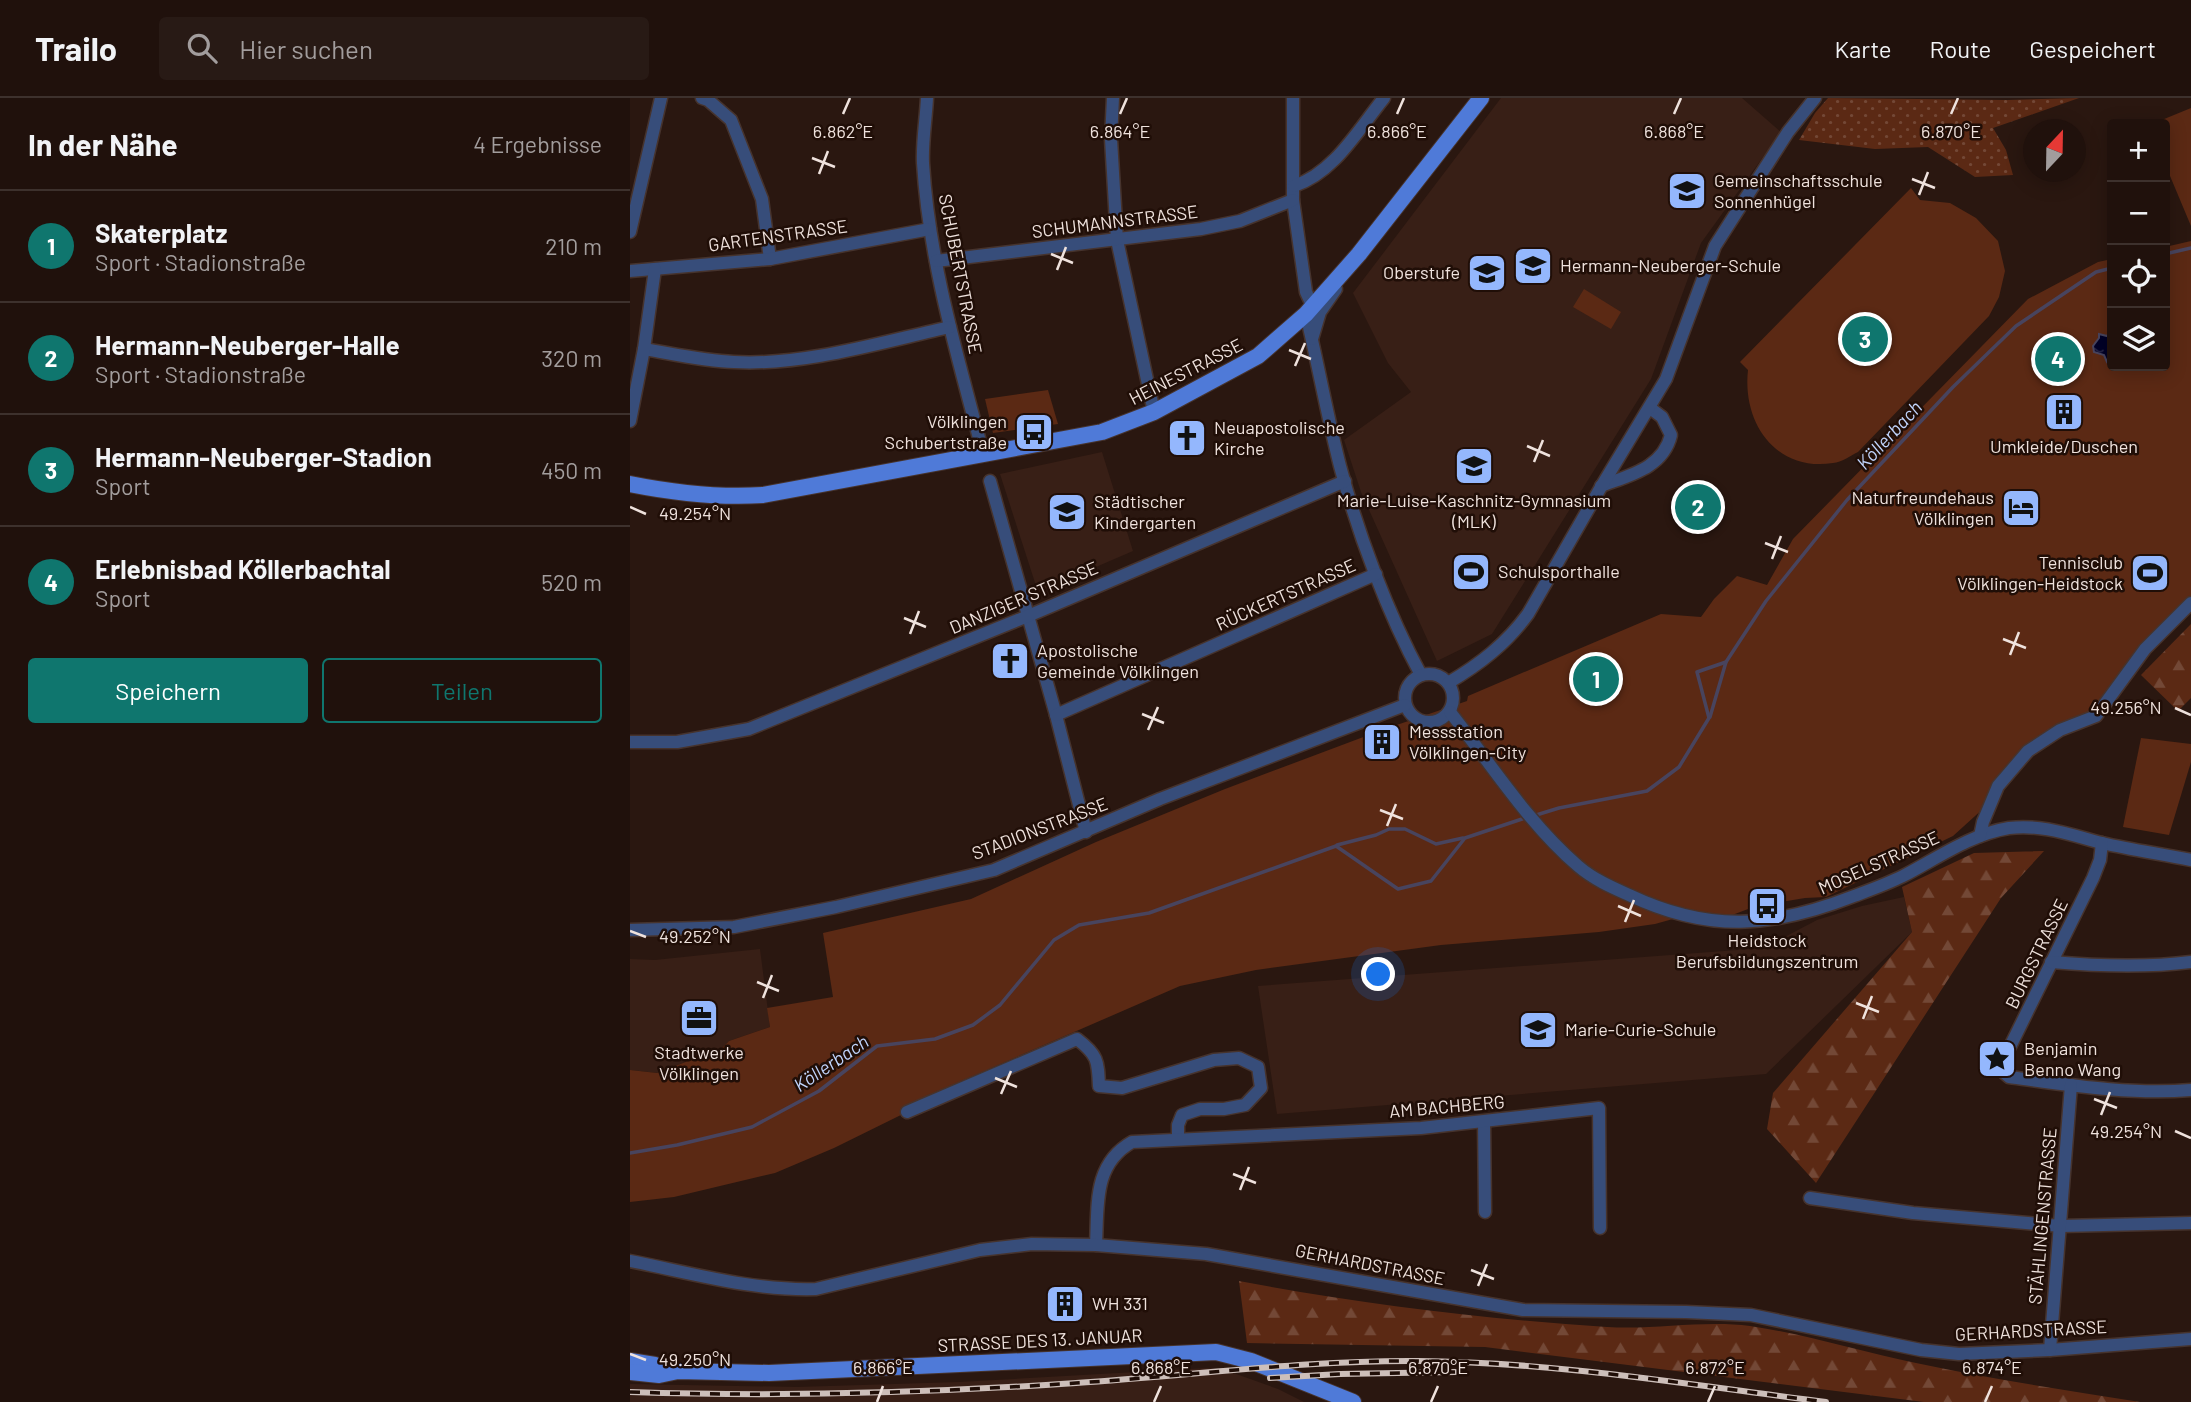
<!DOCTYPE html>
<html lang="de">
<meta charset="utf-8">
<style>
:root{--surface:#20110c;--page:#281a15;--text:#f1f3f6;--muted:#a29d9d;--line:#3d312d;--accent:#0f766e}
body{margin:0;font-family:Barlow,sans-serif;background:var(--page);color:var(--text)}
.controls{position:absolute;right:21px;top:21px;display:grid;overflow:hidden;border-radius:7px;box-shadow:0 4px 18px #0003}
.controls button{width:63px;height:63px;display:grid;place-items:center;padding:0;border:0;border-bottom:2px solid var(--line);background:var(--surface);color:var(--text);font:35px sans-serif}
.compass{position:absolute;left:1393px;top:21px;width:63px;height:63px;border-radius:50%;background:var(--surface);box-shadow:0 4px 18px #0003;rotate:22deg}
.you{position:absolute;left:749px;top:877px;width:24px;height:24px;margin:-18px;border:5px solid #fff;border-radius:50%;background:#1a73e8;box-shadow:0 0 0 10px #1a73e833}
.badge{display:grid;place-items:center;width:46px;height:46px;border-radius:50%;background:var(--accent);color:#fff;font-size:23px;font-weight:700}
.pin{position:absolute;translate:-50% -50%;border:4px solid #fff;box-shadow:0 2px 7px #0006}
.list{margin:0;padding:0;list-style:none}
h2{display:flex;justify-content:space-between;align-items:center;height:91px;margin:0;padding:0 28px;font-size:30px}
h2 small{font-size:23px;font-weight:400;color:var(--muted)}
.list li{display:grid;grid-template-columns:46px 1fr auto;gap:21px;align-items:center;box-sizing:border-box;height:112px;padding:0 28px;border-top:2px solid var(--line)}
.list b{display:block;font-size:26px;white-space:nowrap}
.list p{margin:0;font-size:23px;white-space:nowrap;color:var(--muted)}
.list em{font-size:23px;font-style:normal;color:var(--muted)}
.actions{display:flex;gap:14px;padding:21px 28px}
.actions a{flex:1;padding:16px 0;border:2px solid var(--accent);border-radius:7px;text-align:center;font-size:24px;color:var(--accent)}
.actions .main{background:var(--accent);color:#fff}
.icon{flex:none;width:38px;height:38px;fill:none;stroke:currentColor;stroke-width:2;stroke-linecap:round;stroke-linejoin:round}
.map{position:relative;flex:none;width:1561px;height:1304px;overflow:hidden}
header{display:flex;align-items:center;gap:42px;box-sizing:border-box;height:98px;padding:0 35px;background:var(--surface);border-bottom:2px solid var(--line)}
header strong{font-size:33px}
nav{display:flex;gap:38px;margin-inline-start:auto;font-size:24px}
.search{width:490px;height:63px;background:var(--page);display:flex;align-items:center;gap:18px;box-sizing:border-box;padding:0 24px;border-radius:7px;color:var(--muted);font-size:26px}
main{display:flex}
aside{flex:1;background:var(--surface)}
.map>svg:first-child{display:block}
.built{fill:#381f16}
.grass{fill:url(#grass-dots)}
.forest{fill:url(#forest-firs)}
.park{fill:#5b2914}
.water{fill:url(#water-ripples);stroke:#48445e;stroke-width:2}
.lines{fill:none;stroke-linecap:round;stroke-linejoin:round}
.stream{stroke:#48445e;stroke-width:3.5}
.minor-casing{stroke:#46332d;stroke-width:15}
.major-casing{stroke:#46332d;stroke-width:18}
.minor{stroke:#374d7a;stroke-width:12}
.major{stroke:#4f7ad8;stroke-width:16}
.rail-casing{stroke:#cdbfba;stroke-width:6}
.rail{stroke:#200e07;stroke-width:3.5;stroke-dasharray:10;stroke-linecap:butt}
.ticks{fill:none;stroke:#efe2dd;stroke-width:2.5}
.labels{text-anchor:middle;stroke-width:5;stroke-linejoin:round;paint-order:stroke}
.poi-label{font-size:18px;fill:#efe2dd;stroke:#200e07;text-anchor:start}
.street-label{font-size:18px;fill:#efe2dd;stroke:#200e07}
.water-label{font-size:19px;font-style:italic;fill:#c0d4fc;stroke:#200e07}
.ticks-label{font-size:18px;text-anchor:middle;fill:#efe2dd;stroke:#200e07;stroke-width:5;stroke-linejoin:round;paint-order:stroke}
</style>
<header>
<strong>Trailo</strong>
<div class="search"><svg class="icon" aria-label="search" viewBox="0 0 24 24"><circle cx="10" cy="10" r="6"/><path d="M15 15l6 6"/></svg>Hier suchen</div>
<nav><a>Karte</a><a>Route</a><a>Gespeichert</a></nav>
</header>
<main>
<aside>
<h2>In der Nähe<small>4 Ergebnisse</small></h2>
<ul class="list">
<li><span class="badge">1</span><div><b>Skaterplatz</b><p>Sport · Stadionstraße</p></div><em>210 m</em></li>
<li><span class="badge">2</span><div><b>Hermann-Neuberger-Halle</b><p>Sport · Stadionstraße</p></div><em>320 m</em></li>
<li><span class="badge">3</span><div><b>Hermann-Neuberger-Stadion</b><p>Sport</p></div><em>450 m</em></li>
<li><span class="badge">4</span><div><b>Erlebnisbad Köllerbachtal</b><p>Sport</p></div><em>520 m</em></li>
</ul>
<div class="actions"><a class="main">Speichern</a><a>Teilen</a></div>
</aside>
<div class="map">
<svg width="1561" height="1304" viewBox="0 0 1561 1304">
<defs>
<pattern id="grass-dots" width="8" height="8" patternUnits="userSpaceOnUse" patternTransform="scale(1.75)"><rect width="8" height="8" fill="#5b2914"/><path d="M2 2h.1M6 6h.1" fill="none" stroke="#734836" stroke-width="1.8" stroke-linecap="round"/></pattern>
<pattern id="forest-firs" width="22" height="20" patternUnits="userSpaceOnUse" patternTransform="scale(1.75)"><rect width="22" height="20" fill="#5b2914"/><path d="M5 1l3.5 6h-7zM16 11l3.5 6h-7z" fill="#734836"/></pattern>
<pattern id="water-ripples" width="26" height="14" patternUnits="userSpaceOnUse" patternTransform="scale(1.75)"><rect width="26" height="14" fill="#000027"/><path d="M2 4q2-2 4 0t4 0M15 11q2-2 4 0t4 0" fill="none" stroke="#262546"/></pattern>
</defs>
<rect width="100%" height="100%" fill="#2a1710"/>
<g class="built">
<path d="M 871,0 L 1112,0 L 1151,34 L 1071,145 L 1021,281 L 862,536 L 807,563 L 731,394 L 714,342 L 781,294 L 758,265 L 723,195 Z"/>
<path d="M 472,354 L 503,453 L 408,494 L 370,376 Z"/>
<path d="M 1274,799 L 1282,834 L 1136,976 L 647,1016 L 628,888 L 1134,850 L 1187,822 L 1232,808 Z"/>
<path d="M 130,851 L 140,929 L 99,943 L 92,950 L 27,975 L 0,972 L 0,861 L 25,862 Z"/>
<path d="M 577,1270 L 595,1272 L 648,1291 L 674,1304 L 0,1304 L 0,1286 L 167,1289 L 329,1284 Z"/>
</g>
<path class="grass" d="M 1198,0 L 1377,2 L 1449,0 L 1363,30 L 1376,52 L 1383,77 L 1345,79 L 1298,49 L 1245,51 L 1169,42 L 1185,15 Z"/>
<g class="forest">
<path d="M 1561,526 L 1561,600 L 1548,613 L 1511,577 Z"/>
<path d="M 1414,753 L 1371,800 L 1186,1085 L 1137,1031 L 1143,995 L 1282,834 L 1272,789 L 1344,755 Z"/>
<path d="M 609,1183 C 730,1206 854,1221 977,1229 C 1025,1232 1073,1222 1120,1228 C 1175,1236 1231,1254 1286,1265 C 1360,1281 1435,1292 1510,1304 L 1294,1304 L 855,1249 L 617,1245 Z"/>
</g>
<g class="park">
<path d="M 1561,10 L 1561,128 L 1535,66 L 1535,26 L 1522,26 Z"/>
<path d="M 1281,90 L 1290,102 L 1320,105 L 1346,120 L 1368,143 L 1375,173 L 1369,199 L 1359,218 L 1228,354 C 1220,358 1212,364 1203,365 C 1146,374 1112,325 1118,272 L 1110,264 Z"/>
<path d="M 1561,143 L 1561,505 L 1466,618 L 1398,653 L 1355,709 L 1323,738 L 1196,799 L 1175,800 L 1126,808 L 1097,819 L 1068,814 L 1025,826 L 969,834 L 811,847 L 626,872 L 550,888 L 288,1002 L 277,1014 L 204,1050 L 145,1075 L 44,1099 L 0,1104 L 0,972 L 27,975 L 92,950 L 99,943 L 140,929 L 137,910 L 203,899 L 193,835 L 341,801 L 466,744 L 595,691 L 752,632 L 837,603 L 838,598 L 1031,516 L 1071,519 L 1084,501 L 1107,478 L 1137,487 L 1163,441 L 1398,201 L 1468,164 L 1482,161 L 1482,268 L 1535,268 L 1535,149 Z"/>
<path d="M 954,191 L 991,214 L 981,231 L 943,209 Z"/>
<path d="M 418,292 L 428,326 L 363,335 L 355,301 Z"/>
<path d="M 1511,640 L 1561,646 L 1561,664 L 1539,737 L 1493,729 Z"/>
</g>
<path class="water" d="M 1481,232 L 1482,261 L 1477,264 L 1474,257 L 1464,254 L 1463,248 L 1469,240 L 1469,236 L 1477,238 Z"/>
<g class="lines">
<g class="stream">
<path d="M 1535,156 L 1561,150"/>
<path d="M 1080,619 L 1096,564"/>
<path d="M 903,718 L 929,710 L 1017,693 L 1049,669 L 1079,620 L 1067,574 L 1096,564 L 1136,503 L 1217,402 L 1323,289 L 1386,228 L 1466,174 L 1482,170"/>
<path d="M 707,747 L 746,737 L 759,731 L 775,731 L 806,746 L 833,740"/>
<path d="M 0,1055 L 47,1047 L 122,1029 L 189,993 L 247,948 L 305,941 L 343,927 L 370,907 L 424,842 L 449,827 L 519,815 L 706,748 L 768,791 L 801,783 L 835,740 L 895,720"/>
</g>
<g class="minor-casing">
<g id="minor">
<path d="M 72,0 L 78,2 L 101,22 L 132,101 L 140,161"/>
<path d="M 297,0 C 296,21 292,44 293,65 C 299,164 328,260 353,355"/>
<path d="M 483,0 L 481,41 L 487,142 L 524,314"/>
<path d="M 663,0 L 663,102 L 676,194 L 683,209"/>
<path d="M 664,88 C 704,75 728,32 754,0"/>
<path d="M 0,134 L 31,0"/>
<path d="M 306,163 L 571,131 L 610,123 L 663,102"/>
<path d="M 0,173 L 140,161 L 300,131"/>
<path d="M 676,216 C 688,266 697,317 710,368 C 728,436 758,516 791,577"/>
<path d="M 682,241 L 690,214 L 706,191"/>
<path d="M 14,251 C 44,256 74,263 104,264 C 174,268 252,244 320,229"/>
<path d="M 0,323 L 14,251 L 25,171"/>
<path d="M 360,383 L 426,617 L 456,734"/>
<path d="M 971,388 C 1000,377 1033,370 1041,337 L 1032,319 L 1020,310"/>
<circle cx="799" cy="600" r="24"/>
<path d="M 818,585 C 850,566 876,546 898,516 L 971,389 L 1036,281 L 1085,148 L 1158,34 L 1185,0"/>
<path d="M 820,614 C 861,666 898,725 948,768 C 963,781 981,789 999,797 C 1079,835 1142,830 1224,798 C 1240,792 1257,786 1273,778 C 1306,761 1341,736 1379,730 C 1412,726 1441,737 1472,745 C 1502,752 1532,756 1561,762"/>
<path d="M 426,617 L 746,476"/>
<path d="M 0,644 L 47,644 L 119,631 L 398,518 L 715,383"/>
<path d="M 1350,738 L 1353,724 L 1368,688 L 1398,653 L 1430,632 L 1466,618 L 1515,551 L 1561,505"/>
<path d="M 1472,745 L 1470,762 L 1463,780 L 1372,965 L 1372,973 L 1379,979 C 1439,987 1501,997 1561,992"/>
<path d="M 0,832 L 104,829 L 206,809 L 364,772 L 530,701 L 775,607"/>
<path d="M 1421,864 C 1468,868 1514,870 1561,864"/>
<path d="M 277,1014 L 447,941 C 468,957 468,963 469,988 L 492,990 L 584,962 L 609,960 L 628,969 L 631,990 L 615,1007 L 594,1011 L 570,1011 L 552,1017 L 548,1027 L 548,1041"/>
<path d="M 854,1024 L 855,1114"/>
<path d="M 1180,1100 L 1283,1115 L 1431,1128 L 1561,1125"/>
<path d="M 466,1147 C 468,1107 463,1066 502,1044 L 791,1030 L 969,1010 L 970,1130"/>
<path d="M 0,1163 C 61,1175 123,1193 186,1191 L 350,1152 L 402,1146 L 466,1147 L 576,1156 L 893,1212 L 1056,1214 L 1121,1217 L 1291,1252 L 1329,1256 L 1420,1252 L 1561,1241"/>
<path d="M 1420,1252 L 1441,987"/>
</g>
</g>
<g class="major-casing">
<g id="major">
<path d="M 0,386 C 45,395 87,400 133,397 L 472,334 L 524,314 L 628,258 L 676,216 L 729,156 L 851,0"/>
<path d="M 0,1263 L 25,1267"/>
<path d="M 0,1274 L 29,1277 L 48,1273 L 139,1275 L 586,1254 L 621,1263 L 723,1304"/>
</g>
</g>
<use href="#minor" class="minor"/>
<use href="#major" class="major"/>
<g class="rail-casing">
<g id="rail">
<path d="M 640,1280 L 710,1276 L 825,1274"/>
<path d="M 0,1294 C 148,1299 298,1295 446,1285 C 560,1278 674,1262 788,1263 C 925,1264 1061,1287 1196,1304"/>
</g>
</g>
<use href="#rail" class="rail"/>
</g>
<path class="ticks" d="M 213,16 L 220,0M 490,16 L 497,0M 767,16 L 774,0M 1044,16 L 1051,0M 1321,16 L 1328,0M 182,60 L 205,69M 189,76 L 198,53M 1282,81 L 1305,90M 1289,97 L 1298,74M 421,156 L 443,165M 427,172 L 436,149M 659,252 L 681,261M 665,268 L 675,245M 897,348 L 920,358M 904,364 L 913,342M 0,409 L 16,416M 1135,445 L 1158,454M 1142,461 L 1151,438M 274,520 L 296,529M 280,536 L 289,513M 1373,541 L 1396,550M 1380,557 L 1389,534M 1545,610 L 1561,617M 512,616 L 534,625M 518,632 L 528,609M 750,712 L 773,721M 757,728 L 766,706M 988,808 L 1011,818M 995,824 L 1004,802M 0,833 L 16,839M 127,884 L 149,893M 133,900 L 142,877M 1226,905 L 1249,914M 1233,921 L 1242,898M 365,980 L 387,989M 371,996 L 381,973M 1464,1001 L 1487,1010M 1471,1017 L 1480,994M 1545,1033 L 1561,1040M 603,1076 L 626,1085M 610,1092 L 619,1069M 841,1172 L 864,1181M 848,1188 L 857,1166M 0,1256 L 16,1262M 247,1304 L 253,1288M 524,1304 L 531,1288M 801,1304 L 808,1288M 1078,1304 L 1085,1288M 1355,1304 L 1362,1288"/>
<defs>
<g id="school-square" transform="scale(2.0125)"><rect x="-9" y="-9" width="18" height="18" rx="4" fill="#94b7fd" stroke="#200e07"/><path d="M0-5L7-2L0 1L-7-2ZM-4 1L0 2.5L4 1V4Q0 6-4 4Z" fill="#111"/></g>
<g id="building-square" transform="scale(2.0125)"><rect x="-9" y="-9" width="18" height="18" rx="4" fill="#94b7fd" stroke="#200e07"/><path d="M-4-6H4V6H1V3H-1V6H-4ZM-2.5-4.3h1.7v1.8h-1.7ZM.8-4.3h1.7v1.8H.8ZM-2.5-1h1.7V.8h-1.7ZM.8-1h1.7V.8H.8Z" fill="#111"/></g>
<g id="bus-square" transform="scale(2.0125)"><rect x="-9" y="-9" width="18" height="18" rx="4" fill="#94b7fd" stroke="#200e07"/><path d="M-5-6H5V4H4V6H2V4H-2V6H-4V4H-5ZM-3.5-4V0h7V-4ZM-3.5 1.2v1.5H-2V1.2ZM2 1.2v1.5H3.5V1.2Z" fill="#111"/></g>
<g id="church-square" transform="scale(2.0125)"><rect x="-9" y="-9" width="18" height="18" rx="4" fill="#94b7fd" stroke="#200e07"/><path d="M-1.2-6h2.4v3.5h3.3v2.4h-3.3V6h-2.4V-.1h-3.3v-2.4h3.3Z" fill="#111"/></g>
<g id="hotel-square" transform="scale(2.0125)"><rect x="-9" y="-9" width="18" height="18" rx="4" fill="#94b7fd" stroke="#200e07"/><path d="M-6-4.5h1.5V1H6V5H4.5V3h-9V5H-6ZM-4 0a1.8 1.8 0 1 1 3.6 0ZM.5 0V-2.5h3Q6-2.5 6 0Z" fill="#111"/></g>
<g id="stadium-square" transform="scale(2.0125)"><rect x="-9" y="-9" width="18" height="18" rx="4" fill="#94b7fd" stroke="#200e07"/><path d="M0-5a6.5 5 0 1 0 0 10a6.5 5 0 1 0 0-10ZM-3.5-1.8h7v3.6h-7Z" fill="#111"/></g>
<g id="office-square" transform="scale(2.0125)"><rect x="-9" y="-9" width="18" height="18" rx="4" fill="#94b7fd" stroke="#200e07"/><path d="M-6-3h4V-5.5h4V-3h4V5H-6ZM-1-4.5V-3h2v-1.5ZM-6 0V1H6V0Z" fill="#111"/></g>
<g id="sight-square" transform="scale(2.0125)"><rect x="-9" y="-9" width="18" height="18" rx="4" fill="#94b7fd" stroke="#200e07"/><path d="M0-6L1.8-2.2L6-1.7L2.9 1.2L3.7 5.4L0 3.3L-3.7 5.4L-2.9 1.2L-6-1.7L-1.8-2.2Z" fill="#111"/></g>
</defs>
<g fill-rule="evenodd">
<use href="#school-square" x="1057" y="93"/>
<use href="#school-square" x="903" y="168"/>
<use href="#school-square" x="857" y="175"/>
<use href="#building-square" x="1434" y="314"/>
<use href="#bus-square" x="404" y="334"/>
<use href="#church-square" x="557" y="340"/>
<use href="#school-square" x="844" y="368"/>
<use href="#hotel-square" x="1391" y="410"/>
<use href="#school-square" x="437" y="414"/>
<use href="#stadium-square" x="841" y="474"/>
<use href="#stadium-square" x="1520" y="475"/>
<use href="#church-square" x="380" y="563"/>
<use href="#building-square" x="752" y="644"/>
<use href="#bus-square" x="1137" y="808"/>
<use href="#office-square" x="69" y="920"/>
<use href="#school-square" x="908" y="932"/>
<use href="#sight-square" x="1367" y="961"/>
<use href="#building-square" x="435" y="1206"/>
</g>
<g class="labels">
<g class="poi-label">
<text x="1084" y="89">Gemeinschaftsschule<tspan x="1084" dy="21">Sonnenhügel</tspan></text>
<text x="930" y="174">Hermann-Neuberger-Schule</text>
<text x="830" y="181" text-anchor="end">Oberstufe</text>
<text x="377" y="330" text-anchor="end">Völklingen<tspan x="377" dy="21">Schubertstraße</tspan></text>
<text x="584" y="336">Neuapostolische<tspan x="584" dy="21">Kirche</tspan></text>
<text x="1434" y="355" text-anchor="middle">Umkleide/Duschen</text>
<text x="1364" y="406" text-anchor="end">Naturfreundehaus<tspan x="1364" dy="21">Völklingen</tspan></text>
<text x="844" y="409" text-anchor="middle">Marie-Luise-Kaschnitz-Gymnasium<tspan x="844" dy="21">(MLK)</tspan></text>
<text x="464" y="410">Städtischer<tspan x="464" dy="21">Kindergarten</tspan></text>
<text x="1493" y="471" text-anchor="end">Tennisclub<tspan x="1493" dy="21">Völklingen-Heidstock</tspan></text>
<text x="868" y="480">Schulsporthalle</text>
<text x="407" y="559">Apostolische<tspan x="407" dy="21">Gemeinde Völklingen</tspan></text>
<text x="779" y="640">Messstation<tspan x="779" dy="21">Völklingen-City</tspan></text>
<text x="1137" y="849" text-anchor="middle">Heidstock<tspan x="1137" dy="21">Berufsbildungszentrum</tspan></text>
<text x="935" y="938">Marie-Curie-Schule</text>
<text x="1394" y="957">Benjamin<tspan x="1394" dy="21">Benno Wang</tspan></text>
<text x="69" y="961" text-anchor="middle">Stadtwerke<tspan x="69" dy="21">Völklingen</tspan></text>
<text x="462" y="1212">WH 331</text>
</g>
<g class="street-label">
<text transform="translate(485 124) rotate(-7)" y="6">SCHUMANNSTRASSE</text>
<text transform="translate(148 138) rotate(-8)" y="6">GARTENSTRASSE</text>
<text transform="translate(330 176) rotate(79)" y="6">SCHUBERTSTRASSE</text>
<text transform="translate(556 274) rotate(-27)" y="6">HEINESTRASSE</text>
<text transform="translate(656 497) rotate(-24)" y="6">RÜCKERTSTRASSE</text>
<text transform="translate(394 500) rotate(-23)" y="6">DANZIGER STRASSE</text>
<text transform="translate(410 731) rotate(-21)" y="6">STADIONSTRASSE</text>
<text transform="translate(1249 765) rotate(-24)" y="6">MOSELSTRASSE</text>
<text transform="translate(1407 856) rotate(-64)" y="6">BURGSTRASSE</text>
<text transform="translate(817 1009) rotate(-5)" y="6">AM BACHBERG</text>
<text transform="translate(1413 1118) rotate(-85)" y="6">STÄHLINGENSTRASSE</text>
<text transform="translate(740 1167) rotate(11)" y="6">GERHARDSTRASSE</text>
<text transform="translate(1401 1233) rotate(-3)" y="6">GERHARDSTRASSE</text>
<text transform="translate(410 1243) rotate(-3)" y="6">STRASSE DES 13. JANUAR</text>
</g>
<g class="water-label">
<text transform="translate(1259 337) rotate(-47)" y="7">Köllerbach</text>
<text transform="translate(201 965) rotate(-34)" y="7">Köllerbach</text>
</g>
</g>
<g class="ticks-label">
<text x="213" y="40">6.862°E</text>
<text x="1321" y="40">6.870°E</text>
<text x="490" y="40">6.864°E</text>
<text x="767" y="40">6.866°E</text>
<text x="1044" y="40">6.868°E</text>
<text x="65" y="422">49.254°N</text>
<text x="1496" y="616">49.256°N</text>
<text x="65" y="845">49.252°N</text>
<text x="1496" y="1040">49.254°N</text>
<text x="65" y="1268">49.250°N</text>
<text x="253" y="1276">6.866°E</text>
<text x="531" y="1276">6.868°E</text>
<text x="808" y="1276">6.870°E</text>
<text x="1085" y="1276">6.872°E</text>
<text x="1362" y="1276">6.874°E</text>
</g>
</svg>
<div class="controls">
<button>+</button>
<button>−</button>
<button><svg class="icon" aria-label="locate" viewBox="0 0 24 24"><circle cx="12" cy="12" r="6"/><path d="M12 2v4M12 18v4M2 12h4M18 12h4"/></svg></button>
<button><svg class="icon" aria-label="layers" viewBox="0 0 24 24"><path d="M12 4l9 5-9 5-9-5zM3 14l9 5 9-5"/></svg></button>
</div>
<svg class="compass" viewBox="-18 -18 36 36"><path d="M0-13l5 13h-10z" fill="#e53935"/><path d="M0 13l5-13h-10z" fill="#a29d9d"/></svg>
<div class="you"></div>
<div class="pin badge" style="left:966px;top:581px">1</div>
<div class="pin badge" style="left:1068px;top:409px">2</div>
<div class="pin badge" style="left:1235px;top:241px">3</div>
<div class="pin badge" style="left:1428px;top:261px">4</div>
</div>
</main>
